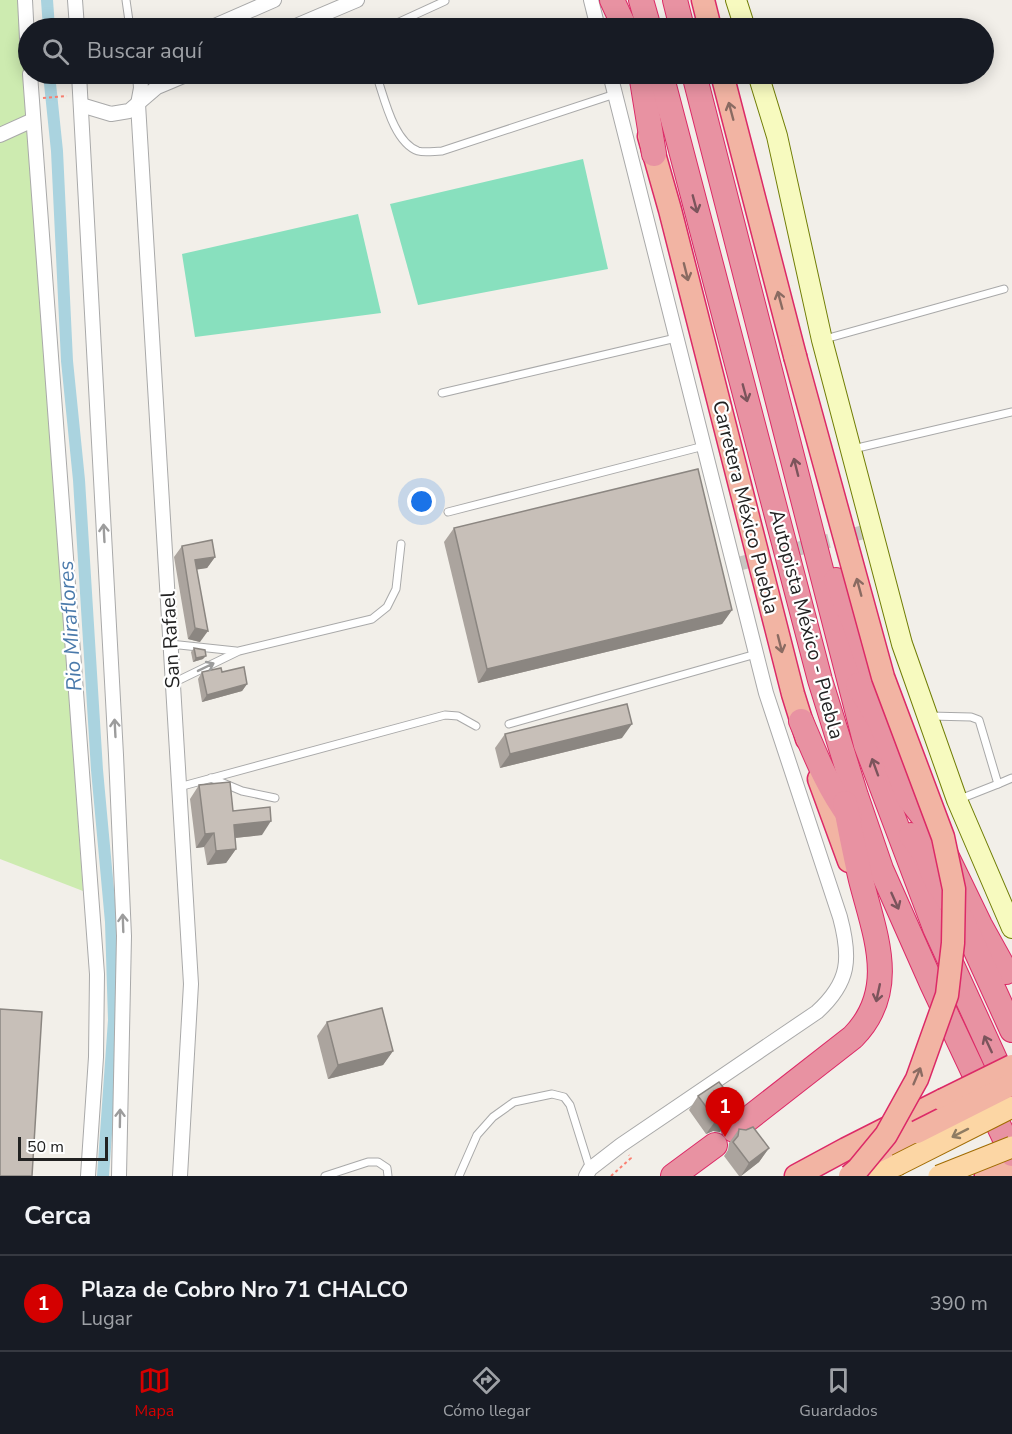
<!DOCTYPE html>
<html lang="es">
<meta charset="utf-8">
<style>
:root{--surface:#171b24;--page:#20242c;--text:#f1f3f6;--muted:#9ea1a6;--line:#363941;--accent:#d40000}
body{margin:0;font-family:"Nunito Sans",sans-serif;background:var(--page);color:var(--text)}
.scale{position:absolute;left:18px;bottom:15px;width:90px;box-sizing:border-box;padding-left:6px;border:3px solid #222;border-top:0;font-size:16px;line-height:21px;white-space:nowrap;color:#222;-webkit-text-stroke:4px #fff;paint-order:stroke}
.you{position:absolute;left:422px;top:502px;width:21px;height:21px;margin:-15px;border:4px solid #fff;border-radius:50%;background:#1a73e8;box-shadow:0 0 0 9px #1a73e833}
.badge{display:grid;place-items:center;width:39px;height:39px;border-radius:50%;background:var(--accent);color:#fff;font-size:20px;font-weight:700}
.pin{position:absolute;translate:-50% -50px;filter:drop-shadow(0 2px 3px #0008)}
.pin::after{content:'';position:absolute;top:32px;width:21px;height:18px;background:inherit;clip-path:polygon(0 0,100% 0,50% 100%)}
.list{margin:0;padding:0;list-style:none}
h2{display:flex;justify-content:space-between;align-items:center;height:78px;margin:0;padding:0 24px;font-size:26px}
h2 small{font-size:20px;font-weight:400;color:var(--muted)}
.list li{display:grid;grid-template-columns:39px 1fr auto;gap:18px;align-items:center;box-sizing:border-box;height:96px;padding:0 24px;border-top:2px solid var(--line)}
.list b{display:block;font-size:22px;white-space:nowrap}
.list p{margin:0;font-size:20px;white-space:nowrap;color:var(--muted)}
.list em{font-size:20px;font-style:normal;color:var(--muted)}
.icon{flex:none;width:33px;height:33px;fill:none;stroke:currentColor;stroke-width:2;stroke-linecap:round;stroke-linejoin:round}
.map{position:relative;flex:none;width:1012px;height:1176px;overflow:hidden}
.search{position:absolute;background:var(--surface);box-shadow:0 3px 15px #0003;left:18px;right:18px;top:18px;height:66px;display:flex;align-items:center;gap:15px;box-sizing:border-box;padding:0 21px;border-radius:33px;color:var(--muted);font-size:22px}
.sheet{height:174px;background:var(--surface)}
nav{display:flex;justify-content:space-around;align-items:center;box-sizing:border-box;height:84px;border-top:2px solid var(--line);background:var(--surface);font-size:16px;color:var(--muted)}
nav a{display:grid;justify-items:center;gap:3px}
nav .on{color:var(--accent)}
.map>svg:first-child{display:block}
.grass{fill:#cdebb0}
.pitch{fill:#88e0be}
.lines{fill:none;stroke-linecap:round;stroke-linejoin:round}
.canal{stroke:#aad3df;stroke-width:12}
.minor-tunnel{stroke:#c8c6c1;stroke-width:14;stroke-dasharray:14 7;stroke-linecap:butt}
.service-casing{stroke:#a9a9a9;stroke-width:9}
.minor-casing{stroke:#a9a9a9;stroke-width:16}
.secondary-casing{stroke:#707d05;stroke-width:22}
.primary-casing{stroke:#a06b00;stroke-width:23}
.trunk-casing{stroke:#dc2a67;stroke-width:25}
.motorway-casing{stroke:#dc2a67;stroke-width:26}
.path{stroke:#fa8072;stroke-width:2;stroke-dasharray:3 3;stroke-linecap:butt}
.service{stroke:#fff;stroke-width:7}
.minor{stroke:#fff;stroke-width:14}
.secondary{stroke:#f7fabf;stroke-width:20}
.primary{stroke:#fcd6a4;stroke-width:21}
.trunk{stroke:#f2b4a3;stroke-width:22}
.motorway{stroke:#e892a2;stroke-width:24}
.primary-bridge-casing{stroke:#a06b00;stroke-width:23;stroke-linecap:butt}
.trunk-bridge-casing{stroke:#dc2a67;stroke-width:25;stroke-linecap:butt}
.primary-bridge{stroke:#fcd6a4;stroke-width:21}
.trunk-bridge{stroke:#f2b4a3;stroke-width:22}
.wall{fill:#aba49e}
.shaded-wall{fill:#8b8681}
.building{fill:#c7bfb8;stroke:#8b8681;stroke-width:1.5}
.oneway{stroke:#8a6b62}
.oneway2{stroke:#7b545c}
.oneway3{stroke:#9c9c9c}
.oneway4{stroke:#8f7c63}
.labels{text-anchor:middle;stroke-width:4.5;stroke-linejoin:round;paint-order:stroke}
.street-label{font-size:20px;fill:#222;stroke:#fff}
.water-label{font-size:21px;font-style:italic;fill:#4a7aab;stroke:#fff}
</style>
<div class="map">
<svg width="1012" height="1176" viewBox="0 0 1012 1176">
<rect width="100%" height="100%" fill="#f2efe9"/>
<path class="grass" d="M 0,0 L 19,0 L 83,891 L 0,859 Z"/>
<g class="pitch">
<path d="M 583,159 L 608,269 L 418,305 L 390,204 Z"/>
<path d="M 358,214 L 381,313 L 195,337 L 182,254 Z"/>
</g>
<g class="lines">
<g class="canal">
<path d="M 47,0 L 49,28"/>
<path d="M 49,74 L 57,151 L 67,361 L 79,480 L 97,770 L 111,922 L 114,1020 L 103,1176"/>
</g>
<path class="minor-tunnel" d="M 734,565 L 872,530"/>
<g class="service-casing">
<g id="service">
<path d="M 126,0 L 130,28"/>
<path d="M 386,28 L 445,1"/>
<path d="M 376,74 C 384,96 393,142 418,151 C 425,153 435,151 442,151 L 615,94"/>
<path d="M 825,339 L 1004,289"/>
<path d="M 442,393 L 676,338"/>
<path d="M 853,449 L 1012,412"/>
<path d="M 448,512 L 704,446"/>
<path d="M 170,644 L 236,651"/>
<path d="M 173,683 L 239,651 L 372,619 L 387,607 L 396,589 L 401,544"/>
<path d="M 930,716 L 971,717 L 979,720 L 998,784 L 1012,778"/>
<path d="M 509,724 L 756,654"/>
<path d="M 211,778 L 242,791 L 275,798"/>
<path d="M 179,787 L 445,715 L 458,716 L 476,726"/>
<path d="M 960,799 L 998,784"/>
<path d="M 325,1176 L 368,1162 L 378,1162 L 387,1168 L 388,1176"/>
<path d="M 459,1176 L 477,1135 L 493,1117 L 514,1102 L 552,1094 L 564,1097 L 570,1105 L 590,1169"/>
</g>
</g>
<g class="minor-casing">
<g id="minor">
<path d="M 25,0 L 28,58"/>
<path d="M 75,0 L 77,28"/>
<path d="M 591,0 L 598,28"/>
<path d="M 210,28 L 274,0"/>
<path d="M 291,28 L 357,0"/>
<path d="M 30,74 L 97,974 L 96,1057 L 88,1176"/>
<path d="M 79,74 L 116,755 L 124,936 L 119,1176"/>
<path d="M 140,74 L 141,88 L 138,104 L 191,984 L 180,1176"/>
<path d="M 81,105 L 111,114 L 129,111 L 157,87 L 188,74"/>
<path d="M 0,135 L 33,120"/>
<path d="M 586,1176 L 590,1169 L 621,1145 L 817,1012 C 850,982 851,958 840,917 L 766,693 L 610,74"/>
</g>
</g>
<g class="secondary-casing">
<g id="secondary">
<path d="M 736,0 L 745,28"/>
<path d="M 758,74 L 777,136 L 822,340 L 902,644 L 957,800 L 1012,928"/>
</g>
</g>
<g class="primary-casing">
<path id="primary" d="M 870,1176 L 897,1165"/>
</g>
<g class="trunk-casing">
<g id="trunk">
<path d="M 703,0 L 710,28"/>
<path d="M 722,74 L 795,356"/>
<path d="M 649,136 L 670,210 L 793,694 L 807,739"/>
<path d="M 819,779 L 849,861"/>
<path d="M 867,1156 L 917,1132"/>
<path d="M 796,1176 L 846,1149 L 943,1100"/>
<path d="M 986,1176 L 1012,1165"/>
</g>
</g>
<g class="motorway-casing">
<g id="motorway">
<path d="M 612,0 L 625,28"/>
<path d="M 641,0 L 649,28"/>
<path d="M 675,0 L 682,28"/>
<path d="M 641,74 L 654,154"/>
<path d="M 661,74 L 820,680 L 856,796 L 881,869 L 932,984 L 1012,1154"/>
<path d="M 694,74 L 866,745 L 935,928 L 1009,1090"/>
<path d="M 836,580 L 853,620 L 879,694"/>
<path d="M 858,685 L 881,723 L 908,797 L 935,832 L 980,925 L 1006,972"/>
<path d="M 801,721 C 815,754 828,788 850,817"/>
<path d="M 911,835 L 924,853 L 937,882 L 962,920 L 1012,1030"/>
<path d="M 734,1130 L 853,1037 C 899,990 875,935 861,880 C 855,855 850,829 845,803"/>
<path d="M 673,1176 L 715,1145"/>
</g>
</g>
<g class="path">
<path d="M 43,98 L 67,96"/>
<path d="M 611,1176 L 631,1158 L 629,1155"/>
</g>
<use href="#service" class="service"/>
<use href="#minor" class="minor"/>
<use href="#secondary" class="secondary"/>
<use href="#primary" class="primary"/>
<use href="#trunk" class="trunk"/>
<use href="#motorway" class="motorway"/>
<g class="primary-bridge-casing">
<g id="primary-bridge">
<path d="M 897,1165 L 1012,1107"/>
<path d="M 939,1176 L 1012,1147"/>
</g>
</g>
<g class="trunk-bridge-casing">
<g id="trunk-bridge">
<path d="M 795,356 L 883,677 L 943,837 L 954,889 L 953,943 L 947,995 L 917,1079 L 886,1135 L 858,1169 L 850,1176"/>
<path d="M 943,1100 L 1012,1066"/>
<path d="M 917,1132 L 1012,1084"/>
</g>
</g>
<use href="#primary-bridge" class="primary-bridge"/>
<use href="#trunk-bridge" class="trunk-bridge"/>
</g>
<g class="wall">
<path d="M 454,528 L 732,610 L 722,624 L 478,683 L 444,542 Z"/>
<path d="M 182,546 L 215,557 L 207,568 L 197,569 L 200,642 L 188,639 L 174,557 Z"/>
<path d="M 194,648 L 203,659 L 193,662 L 191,652 Z"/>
<path d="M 202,672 L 222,672 L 247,684 L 242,691 L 202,702 L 198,679 Z"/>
<path d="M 505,734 L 622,738 L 500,768 L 495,748 Z"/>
<path d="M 199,785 L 233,811 L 262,835 L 235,838 L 236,849 L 226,863 L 207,865 L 204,847 L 196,848 L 190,799 Z"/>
<path d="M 327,1022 L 393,1051 L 383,1065 L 328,1079 L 317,1036 Z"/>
<path d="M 698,1096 L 731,1111 L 730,1118 L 720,1132 L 713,1131 L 706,1134 L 689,1110 Z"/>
<path d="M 739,1129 L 769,1148 L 759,1162 L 741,1176 L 739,1176 L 724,1156 L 728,1150 L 729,1143 Z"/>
</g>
<g class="shaded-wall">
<path d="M 215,557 L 207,568 L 188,571 L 195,560 Z"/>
<path d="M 732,610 L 722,624 L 478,683 L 487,669 Z"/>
<path d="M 195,628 L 208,631 L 200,642 L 188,639 Z"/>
<path d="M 206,656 L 203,659 L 193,662 L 196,658 Z"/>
<path d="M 247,684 L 242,691 L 202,702 L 207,695 Z"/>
<path d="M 632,724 L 622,738 L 500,768 L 510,754 Z"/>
<path d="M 271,821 L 262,835 L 224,839 L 234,825 Z"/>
<path d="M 214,833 L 204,847 L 196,848 L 205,834 Z"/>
<path d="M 236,849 L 226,863 L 207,865 L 216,851 Z"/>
<path d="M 393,1051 L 383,1065 L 328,1079 L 338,1065 Z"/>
<path d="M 736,1104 L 726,1117 L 730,1118 L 720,1132 L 713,1131 L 706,1134 L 716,1120 Z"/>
<path d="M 769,1148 L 759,1162 L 741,1176 L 749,1163 Z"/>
</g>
<g class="building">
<path d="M 698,469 L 732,610 L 487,669 L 454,528 Z"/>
<path d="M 212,540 L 215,557 L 195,560 L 208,631 L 195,628 L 182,546 Z"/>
<path d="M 194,648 L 205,650 L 206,656 L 196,658 Z"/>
<path d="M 244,667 L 247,684 L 207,695 L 202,672 L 221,668 L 222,672 Z"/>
<path d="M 627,704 L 632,724 L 510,754 L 505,734 Z"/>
<path d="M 230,782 L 233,811 L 270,807 L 271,821 L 234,825 L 236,849 L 216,851 L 214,833 L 205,834 L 199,785 Z"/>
<path d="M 382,1008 L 393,1051 L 338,1065 L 327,1022 Z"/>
<path d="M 0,1009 L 42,1012 L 32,1176 L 0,1176 Z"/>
<path d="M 719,1082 L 736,1104 L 731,1110 L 730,1118 L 723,1117 L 716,1120 L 698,1096 Z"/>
<path d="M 753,1127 L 769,1148 L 749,1163 L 733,1142 L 738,1136 L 739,1129 L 746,1130 Z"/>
</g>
<defs><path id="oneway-shaft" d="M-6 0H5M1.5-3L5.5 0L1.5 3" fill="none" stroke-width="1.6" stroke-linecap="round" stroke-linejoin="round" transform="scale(1.5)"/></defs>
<g class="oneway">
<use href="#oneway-shaft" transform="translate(731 111) rotate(-105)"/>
<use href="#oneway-shaft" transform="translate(686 272) rotate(76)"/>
<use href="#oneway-shaft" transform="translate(780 300) rotate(-105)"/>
<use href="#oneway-shaft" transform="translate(859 587) rotate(-105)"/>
<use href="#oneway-shaft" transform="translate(780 644) rotate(76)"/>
<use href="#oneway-shaft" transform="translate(917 1076) rotate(-67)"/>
</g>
<g class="oneway2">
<use href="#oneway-shaft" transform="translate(695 204) rotate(75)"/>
<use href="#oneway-shaft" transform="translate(745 393) rotate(75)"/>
<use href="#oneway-shaft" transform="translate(796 467) rotate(-104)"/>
<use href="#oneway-shaft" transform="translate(875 767) rotate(-110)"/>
<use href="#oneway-shaft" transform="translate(895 901) rotate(66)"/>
<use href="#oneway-shaft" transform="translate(878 993) rotate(102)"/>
<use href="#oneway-shaft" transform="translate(988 1044) rotate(-115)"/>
</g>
<g class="oneway3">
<use href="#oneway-shaft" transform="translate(104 533) rotate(-93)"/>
<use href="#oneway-shaft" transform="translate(206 667) rotate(-26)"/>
<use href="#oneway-shaft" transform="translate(115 728) rotate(-93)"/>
<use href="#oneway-shaft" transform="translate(123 923) rotate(-92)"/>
<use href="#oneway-shaft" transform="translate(120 1118) rotate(-89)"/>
</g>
<use class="oneway4" href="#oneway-shaft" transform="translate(960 1133) rotate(153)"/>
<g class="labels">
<g class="street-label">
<text transform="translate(746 507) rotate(76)" y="7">Carretera México Puebla</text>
<text transform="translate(807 624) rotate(75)" y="7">Autopista México - Puebla</text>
<text transform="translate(170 640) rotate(-93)" y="7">San Rafael</text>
</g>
<g class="water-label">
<text transform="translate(70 626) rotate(-94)" y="7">Rio Miraflores</text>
</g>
</g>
</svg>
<div class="scale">50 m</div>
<div class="you"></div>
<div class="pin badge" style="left:725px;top:1137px">1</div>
<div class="search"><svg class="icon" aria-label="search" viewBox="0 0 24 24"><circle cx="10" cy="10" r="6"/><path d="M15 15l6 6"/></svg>Buscar aquí</div>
</div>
<section class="sheet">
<h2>Cerca<small></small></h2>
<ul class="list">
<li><span class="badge">1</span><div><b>Plaza de Cobro Nro 71 CHALCO</b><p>Lugar</p></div><em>390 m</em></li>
</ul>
</section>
<nav>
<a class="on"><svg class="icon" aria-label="map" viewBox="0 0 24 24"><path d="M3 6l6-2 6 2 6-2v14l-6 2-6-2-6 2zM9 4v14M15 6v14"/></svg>Mapa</a>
<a><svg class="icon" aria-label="directions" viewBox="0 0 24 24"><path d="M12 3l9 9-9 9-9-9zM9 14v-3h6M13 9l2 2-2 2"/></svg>Cómo llegar</a>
<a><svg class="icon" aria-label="saved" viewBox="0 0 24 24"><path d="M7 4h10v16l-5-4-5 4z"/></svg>Guardados</a>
</nav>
